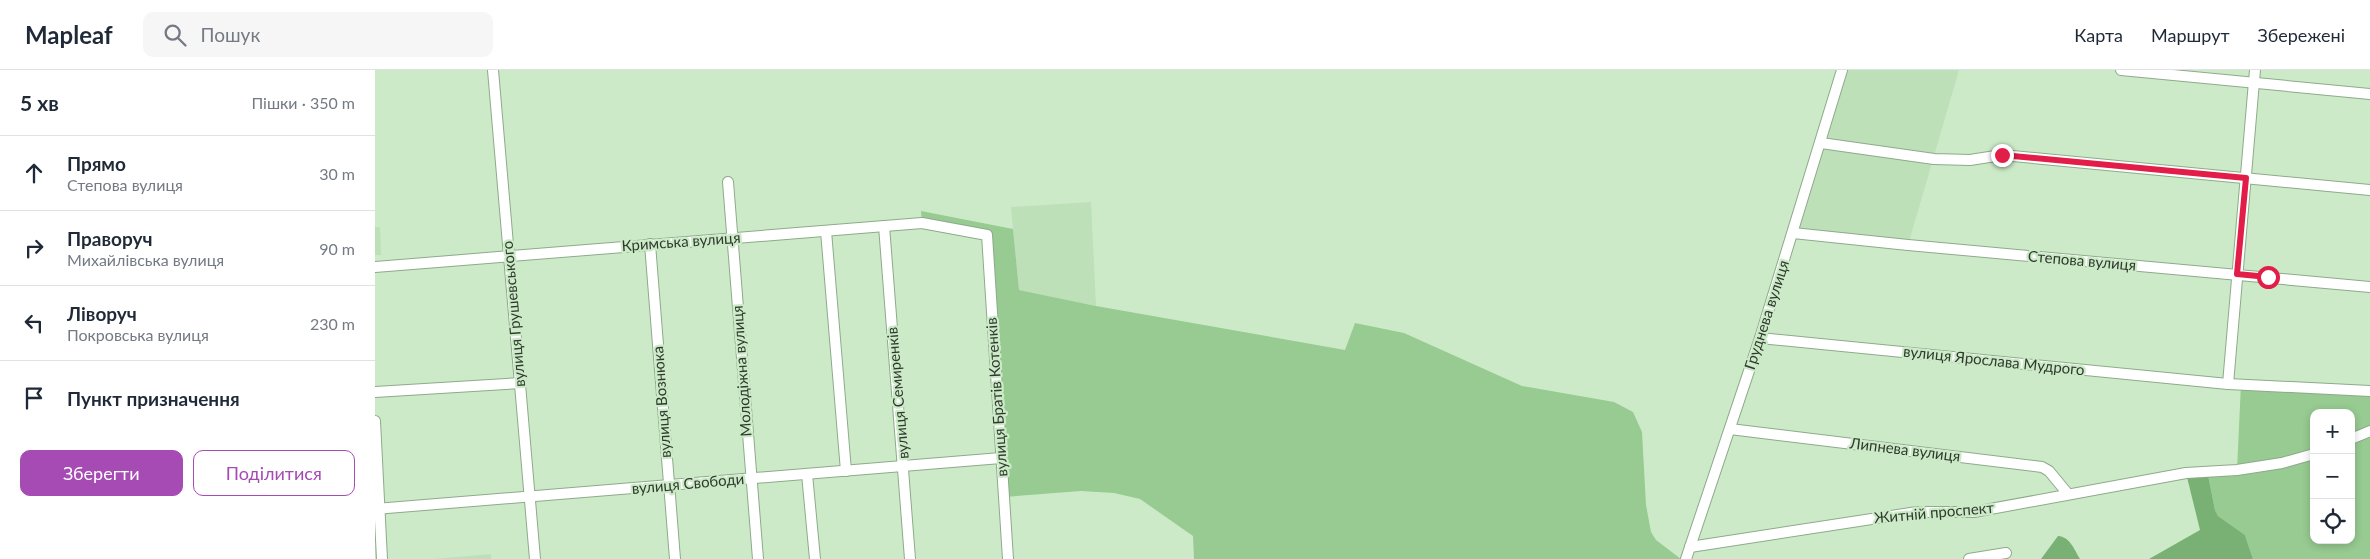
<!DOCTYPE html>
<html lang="uk">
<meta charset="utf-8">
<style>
:root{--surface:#fff;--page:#f6f6f7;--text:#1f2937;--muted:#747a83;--line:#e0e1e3;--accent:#a64ab4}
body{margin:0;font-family:Lato,sans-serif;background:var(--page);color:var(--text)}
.controls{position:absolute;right:15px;bottom:15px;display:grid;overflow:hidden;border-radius:10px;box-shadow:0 2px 8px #0003}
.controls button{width:45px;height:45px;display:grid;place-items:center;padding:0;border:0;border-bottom:1px solid var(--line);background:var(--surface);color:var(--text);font:25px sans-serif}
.stop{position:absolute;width:15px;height:15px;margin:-11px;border:4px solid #e11d48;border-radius:50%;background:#fff}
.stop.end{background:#e11d48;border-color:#fff;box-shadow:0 1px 5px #0008}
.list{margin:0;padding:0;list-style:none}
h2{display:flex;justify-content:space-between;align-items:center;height:65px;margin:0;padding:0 20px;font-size:21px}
h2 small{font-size:16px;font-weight:400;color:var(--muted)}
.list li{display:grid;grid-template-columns:32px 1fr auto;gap:15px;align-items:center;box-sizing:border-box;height:75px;padding:0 20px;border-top:1px solid var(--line)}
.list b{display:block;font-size:19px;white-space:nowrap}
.list p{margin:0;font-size:16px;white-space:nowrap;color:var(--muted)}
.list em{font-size:16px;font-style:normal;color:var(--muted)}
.actions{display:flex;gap:10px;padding:15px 20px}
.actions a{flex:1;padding:11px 0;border:1px solid var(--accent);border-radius:10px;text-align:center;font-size:18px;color:var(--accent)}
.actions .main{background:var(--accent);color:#fff}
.icon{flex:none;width:28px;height:28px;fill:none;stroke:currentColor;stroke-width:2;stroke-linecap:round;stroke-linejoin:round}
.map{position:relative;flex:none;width:1995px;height:489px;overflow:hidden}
header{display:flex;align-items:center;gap:30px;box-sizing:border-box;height:70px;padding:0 25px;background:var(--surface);border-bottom:1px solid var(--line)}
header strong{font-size:24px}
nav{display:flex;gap:28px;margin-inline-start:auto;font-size:18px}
.search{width:350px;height:45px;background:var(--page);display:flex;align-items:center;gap:12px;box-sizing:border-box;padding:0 18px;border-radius:10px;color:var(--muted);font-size:19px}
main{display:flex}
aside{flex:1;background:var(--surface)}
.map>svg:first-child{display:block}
.built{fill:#bde0b8}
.green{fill:#97cb91;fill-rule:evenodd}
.forest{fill:#79b073}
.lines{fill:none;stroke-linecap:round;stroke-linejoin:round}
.minor-casing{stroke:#8eaa8b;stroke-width:12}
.minor{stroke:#fff;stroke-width:10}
.route{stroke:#e11d48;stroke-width:6}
.labels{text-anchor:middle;stroke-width:4.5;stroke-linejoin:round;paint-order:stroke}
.street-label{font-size:15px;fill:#2f3a2d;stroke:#cceac8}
</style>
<header>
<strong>Mapleaf</strong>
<div class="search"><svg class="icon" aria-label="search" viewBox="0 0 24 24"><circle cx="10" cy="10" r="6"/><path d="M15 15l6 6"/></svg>Пошук</div>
<nav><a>Карта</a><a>Маршрут</a><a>Збережені</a></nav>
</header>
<main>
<aside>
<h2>5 хв<small>Пішки · 350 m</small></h2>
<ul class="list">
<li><svg class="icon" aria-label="ahead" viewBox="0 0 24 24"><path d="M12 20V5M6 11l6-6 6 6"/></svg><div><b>Прямо</b><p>Степова вулиця</p></div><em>30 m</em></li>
<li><svg class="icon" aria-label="right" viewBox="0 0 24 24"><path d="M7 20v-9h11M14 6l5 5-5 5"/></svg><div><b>Праворуч</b><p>Михайлівська вулиця</p></div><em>90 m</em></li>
<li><svg class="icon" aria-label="left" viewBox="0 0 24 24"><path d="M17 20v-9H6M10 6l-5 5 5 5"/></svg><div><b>Ліворуч</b><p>Покровська вулиця</p></div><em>230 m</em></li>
<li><svg class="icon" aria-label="arrive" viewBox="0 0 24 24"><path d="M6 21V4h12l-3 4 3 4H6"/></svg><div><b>Пункт призначення</b></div></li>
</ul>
<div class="actions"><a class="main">Зберегти</a><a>Поділитися</a></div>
</aside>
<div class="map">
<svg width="1995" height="489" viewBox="0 0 1995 489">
<rect width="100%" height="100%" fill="#cceac8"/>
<g class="built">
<path d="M 1467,0 L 1584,0 L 1533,175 L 1418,163 Z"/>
<path d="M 716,132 L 721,236 L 644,220 L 636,137 Z"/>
<path d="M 0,157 L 5,157 L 6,185 L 0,185 Z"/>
<path d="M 116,484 L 116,489 L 59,489 Z"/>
</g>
<g class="green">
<path d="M 546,141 L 638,159 L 644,220 L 721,236 L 970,280 L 980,253 L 1029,263 L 1147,316 L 1239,332 L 1258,342 L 1267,362 L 1271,435 L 1276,462 L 1281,470 L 1306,489 L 819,489 L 818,466 L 765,429 L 739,423 L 706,421 L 629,427 L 612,165 L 547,153 Z"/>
<path d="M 1866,314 L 1995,321 L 1995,489 L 1878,489 L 1870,465 L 1843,446 L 1840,440 L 1832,400 L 1862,400 ZM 1939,343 L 1976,343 L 1976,470 L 1939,470 Z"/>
</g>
<g class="forest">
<path d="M 1832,400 L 1840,440 L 1843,446 L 1870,465 L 1878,489 L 1774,489 L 1825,460 L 1811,403 Z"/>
<path d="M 1683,466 C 1695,467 1699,479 1705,489 L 1666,489 Z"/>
</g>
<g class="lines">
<g class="minor-casing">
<g id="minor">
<path d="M 118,0 L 160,489"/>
<path d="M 1746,0 L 1995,24"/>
<path d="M 1446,73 L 1559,89 L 1595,90 L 1627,85 L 1995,120"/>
<path d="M 353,112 L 383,489"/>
<path d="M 509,156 L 535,489"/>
<path d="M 451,161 L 471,401"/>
<path d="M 1418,163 L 1533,175 L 1995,217"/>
<path d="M 275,174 L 300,489"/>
<path d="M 0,197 L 547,153 L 612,165 L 633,489"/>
<path d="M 1385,268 L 1853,314 L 1995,321"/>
<path d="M 1853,314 L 1880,0"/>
<path d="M 0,322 L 146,313"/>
<path d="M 0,351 L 7,489"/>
<path d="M 1355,359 L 1667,397 L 1674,401 L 1693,424"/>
<path d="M 1976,369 L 1995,361"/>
<path d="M 432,404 L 440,489"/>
<path d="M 0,439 L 626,388"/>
<path d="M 1315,477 L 1542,442 L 1599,442 L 1811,403 L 1862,400 L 1907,393 L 1939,384"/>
<path d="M 1311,489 L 1385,268 L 1467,0"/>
<path d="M 1594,489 L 1631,483"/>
</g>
</g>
<use href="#minor" class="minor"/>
</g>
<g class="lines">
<path class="route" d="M 1627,85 L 1871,108 L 1862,204 L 1893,207"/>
</g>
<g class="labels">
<g class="street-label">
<text transform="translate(306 172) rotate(-4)" y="5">Кримська вулиця</text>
<text transform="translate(1707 191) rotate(5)" y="5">Степова вулиця</text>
<text transform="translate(139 244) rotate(-95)" y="5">вулиця Грушевського</text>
<text transform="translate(1392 245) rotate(-72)" y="5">Груднева вулиця</text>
<text transform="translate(1619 291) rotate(6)" y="5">вулиця Ярослава Мудрого</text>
<text transform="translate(367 301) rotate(-94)" y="5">Молодіжна вулиця</text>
<text transform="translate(523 323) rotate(-95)" y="5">вулиця Семиренків</text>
<text transform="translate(622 327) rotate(-94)" y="5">вулиця Братів Котенків</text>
<text transform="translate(287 332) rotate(-94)" y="5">вулиця Вознюка</text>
<text transform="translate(1530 380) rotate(7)" y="5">Липнева вулиця</text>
<text transform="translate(313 414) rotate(-5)" y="5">вулиця Свободи</text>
<text transform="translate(1559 443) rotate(-5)" y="5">Житній проспект</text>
</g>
</g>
</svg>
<div class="controls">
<button>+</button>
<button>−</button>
<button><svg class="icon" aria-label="locate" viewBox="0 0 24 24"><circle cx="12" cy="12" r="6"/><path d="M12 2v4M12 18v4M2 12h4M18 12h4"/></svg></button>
</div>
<div class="stop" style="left:1893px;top:207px"></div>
<div class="stop end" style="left:1627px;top:85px"></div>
</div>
</main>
